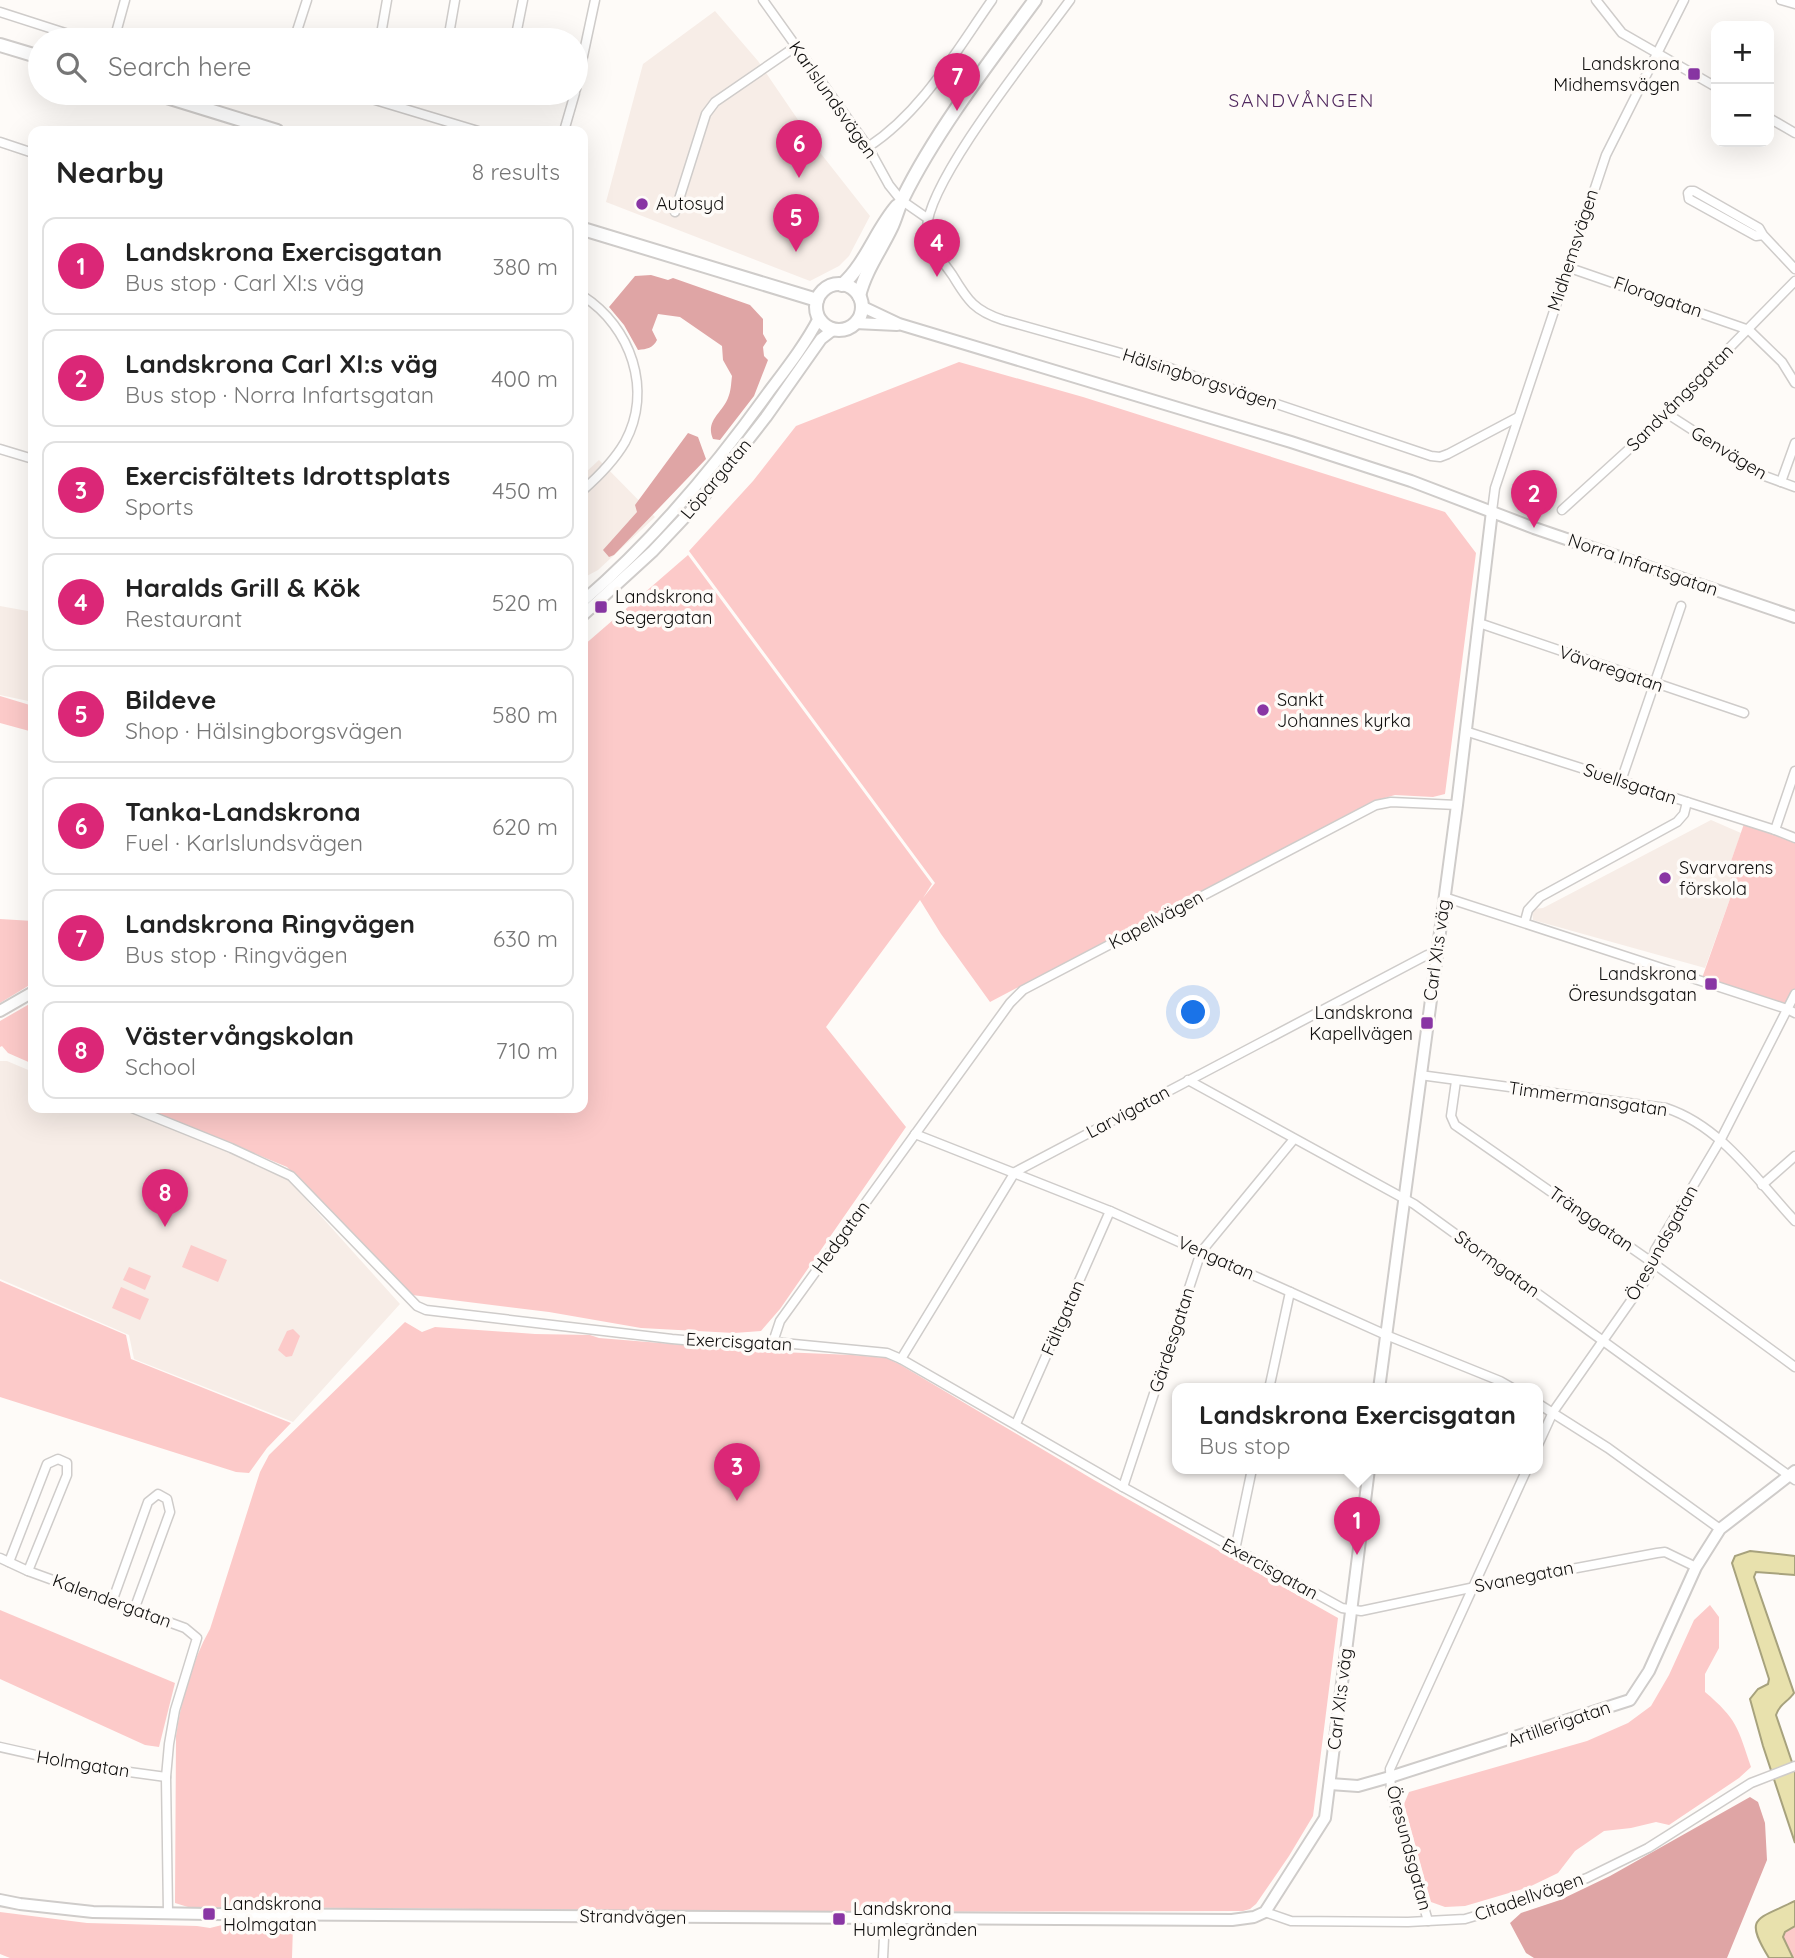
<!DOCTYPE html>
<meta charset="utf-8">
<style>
:root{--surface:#fff;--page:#f6f6f6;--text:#222;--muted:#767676;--line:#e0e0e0;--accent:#db2777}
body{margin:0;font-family:Quicksand,sans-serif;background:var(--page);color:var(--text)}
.controls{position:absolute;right:21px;top:21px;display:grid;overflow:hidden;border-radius:14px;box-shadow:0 7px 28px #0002}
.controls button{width:63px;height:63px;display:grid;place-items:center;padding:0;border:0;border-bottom:2px solid var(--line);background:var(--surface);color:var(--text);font:35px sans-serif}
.you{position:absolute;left:1194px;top:1013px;width:24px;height:24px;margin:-18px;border:5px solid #fff;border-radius:50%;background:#1a73e8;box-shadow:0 0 0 10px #1a73e833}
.badge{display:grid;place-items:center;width:46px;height:46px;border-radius:50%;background:var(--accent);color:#fff;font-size:23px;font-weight:700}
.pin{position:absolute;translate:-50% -58px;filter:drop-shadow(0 2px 4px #0008)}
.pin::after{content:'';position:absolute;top:37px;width:24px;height:21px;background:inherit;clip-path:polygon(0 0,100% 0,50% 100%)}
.popup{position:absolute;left:1172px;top:1383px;width:371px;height:91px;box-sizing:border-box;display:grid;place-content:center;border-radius:14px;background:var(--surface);filter:drop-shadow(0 2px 5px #0005);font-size:23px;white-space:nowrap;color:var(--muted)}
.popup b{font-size:26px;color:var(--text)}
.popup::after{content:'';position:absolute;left:50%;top:100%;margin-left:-14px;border:14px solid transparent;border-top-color:var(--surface)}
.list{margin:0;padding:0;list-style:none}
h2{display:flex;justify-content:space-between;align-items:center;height:91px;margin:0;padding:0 28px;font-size:30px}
h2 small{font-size:23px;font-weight:400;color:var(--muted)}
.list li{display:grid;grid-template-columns:46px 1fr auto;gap:21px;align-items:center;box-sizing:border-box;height:98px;margin:0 14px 14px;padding:0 14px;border:2px solid var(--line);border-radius:14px}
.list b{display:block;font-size:26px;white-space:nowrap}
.list p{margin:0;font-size:23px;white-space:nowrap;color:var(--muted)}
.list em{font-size:23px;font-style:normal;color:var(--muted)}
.icon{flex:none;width:38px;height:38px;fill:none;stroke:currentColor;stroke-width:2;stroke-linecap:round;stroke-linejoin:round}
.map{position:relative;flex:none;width:1795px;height:1958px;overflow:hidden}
.search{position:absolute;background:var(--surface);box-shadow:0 7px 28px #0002;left:28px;top:28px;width:560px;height:77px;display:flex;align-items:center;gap:18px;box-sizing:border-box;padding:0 24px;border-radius:38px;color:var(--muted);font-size:26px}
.panel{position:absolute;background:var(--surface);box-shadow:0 7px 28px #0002;left:28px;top:126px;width:560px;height:987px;border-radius:14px}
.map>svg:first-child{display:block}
.built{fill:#f7ede7}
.green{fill:#fccac9}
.forest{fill:#dfa5a5}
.water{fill:#e8e1ad;stroke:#a7a27d;stroke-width:2}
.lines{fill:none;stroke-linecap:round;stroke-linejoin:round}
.minor-casing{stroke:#cfccca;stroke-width:11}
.tertiary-casing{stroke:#cfccca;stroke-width:14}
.secondary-casing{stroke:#cfccca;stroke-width:16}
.minor{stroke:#fff;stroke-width:8}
.tertiary{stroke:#fff;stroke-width:10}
.secondary{stroke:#fff;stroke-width:12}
.poi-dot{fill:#8936a4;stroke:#fefbf8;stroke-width:2.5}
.labels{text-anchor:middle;stroke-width:7;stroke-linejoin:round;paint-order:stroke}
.poi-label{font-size:18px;fill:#0f0e0d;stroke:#fefbf8;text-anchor:start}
.street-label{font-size:18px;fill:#0f0e0d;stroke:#fefbf8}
.neighbourhood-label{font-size:19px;letter-spacing:2px;fill:#50285e;stroke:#fefbf8}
</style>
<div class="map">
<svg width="1795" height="1958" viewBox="0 0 1795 1958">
<rect width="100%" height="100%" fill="#fefbf8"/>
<g class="built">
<path d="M 715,11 L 758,61 L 822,155 L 870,216 L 849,256 L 839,266 L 810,281 L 606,202 L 643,64 Z"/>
<path d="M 599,460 L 655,517 L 598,570 L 583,578 L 583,475 Z"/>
<path d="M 0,606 L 33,612 L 33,702 L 0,695 Z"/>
<path d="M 1711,820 L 1741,833 L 1731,861 L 1731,896 L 1705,968 L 1533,920 L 1532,909 L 1543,908 Z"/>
<path d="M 0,1061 L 7,1061 L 33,1072 L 33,1108 L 121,1108 L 284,1175 L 400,1304 L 293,1422 L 134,1359 L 129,1335 L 0,1279 Z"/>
</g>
<g class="green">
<path d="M 959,362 L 1083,397 L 1445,512 L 1476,553 L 1445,794 L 1433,797 L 1395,795 L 1374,801 L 990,1002 L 941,934 L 920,900 L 826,1027 L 906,1127 L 780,1309 L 761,1331 L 734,1333 L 641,1328 L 549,1312 L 412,1295 L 287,1167 L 145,1108 L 583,1108 L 583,646 L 688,555 L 932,884 L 923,898 L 935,883 L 689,551 L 753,481 L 796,426 Z"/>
<path d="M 0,696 L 33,706 L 33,732 L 0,723 Z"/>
<path d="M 1745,821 L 1795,838 L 1795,994 L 1787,1009 L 1701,981 L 1731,896 L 1731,861 Z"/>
<path d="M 0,919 L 33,921 L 33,983 L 0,1003 Z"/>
<path d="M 33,1002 L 33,1064 L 8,1053 L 2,1046 L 0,1047 L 0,1021 Z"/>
<path d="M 191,1245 L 227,1260 L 218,1282 L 182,1267 Z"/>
<path d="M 129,1267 L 151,1276 L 145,1290 L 123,1280 Z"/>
<path d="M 0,1281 L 126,1335 L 131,1359 L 291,1423 L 267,1448 L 249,1473 L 236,1472 L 0,1397 Z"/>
<path d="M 121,1287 L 149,1299 L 140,1320 L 112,1308 Z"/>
<path d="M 405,1322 L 422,1332 L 435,1327 L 535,1334 L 590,1335 L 599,1338 L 758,1351 L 853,1355 L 886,1358 L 899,1364 L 1094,1480 L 1338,1618 L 1313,1816 L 1289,1856 L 1256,1904 L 1250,1909 L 1243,1911 L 865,1912 L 219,1907 L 188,1907 L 175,1903 L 176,1736 C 181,1700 192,1661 210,1629 L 260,1472 L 269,1455 Z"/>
<path d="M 293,1329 L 300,1336 L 292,1356 L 286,1357 L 278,1350 L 287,1331 Z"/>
<path d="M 1710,1605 L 1719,1617 L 1719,1648 L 1705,1674 L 1705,1692 C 1737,1719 1738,1728 1751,1767 L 1739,1778 L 1669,1825 L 1656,1822 L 1631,1828 L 1604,1831 L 1575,1851 L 1558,1873 L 1529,1887 L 1465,1906 L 1445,1907 L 1431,1902 L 1404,1804 L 1409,1792 L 1587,1741 L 1628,1723 L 1651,1706 L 1669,1675 L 1694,1620 Z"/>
<path d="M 0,1610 L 175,1683 L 159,1747 L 145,1745 L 0,1679 Z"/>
<path d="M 0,1912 L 87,1923 L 197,1926 L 210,1928 L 222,1925 L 293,1926 L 292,1958 L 10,1958 L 0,1954 Z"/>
<path d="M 1795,1926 L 1795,1958 L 1793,1958 L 1783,1937 L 1785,1932 Z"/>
</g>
<g class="forest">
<path d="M 651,275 L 668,280 L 673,278 L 750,305 L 763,319 L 763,334 L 767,341 L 763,347 L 764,356 L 768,360 L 754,396 L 720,440 L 713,439 C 705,421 722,413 728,398 C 731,391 731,384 732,376 L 723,360 L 722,346 L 680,317 L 658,314 L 652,330 L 657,340 C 653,348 647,349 638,350 L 624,325 L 609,307 L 635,276 Z"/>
<path d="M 688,433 L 698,437 L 706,459 L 614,555 L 609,557 L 603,550 L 637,512 L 635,505 Z"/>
<path d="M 1750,1797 L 1758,1802 L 1765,1823 L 1767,1860 L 1727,1958 L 1534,1958 L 1526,1953 L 1510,1923 L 1521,1913 L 1560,1900 L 1610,1876 Z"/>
</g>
<g class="water">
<path d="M 1750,1551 L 1795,1556 L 1795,1575 L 1756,1572 L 1754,1577 L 1794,1693 C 1788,1702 1779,1704 1776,1715 L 1795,1771 L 1795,1843 L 1763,1746 L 1750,1699 L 1758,1689 L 1768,1684 L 1769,1679 L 1732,1563 L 1735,1556 Z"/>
<path d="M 1795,1901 L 1795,1926 L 1785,1932 L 1783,1937 L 1793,1958 L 1769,1958 C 1743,1916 1757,1920 1795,1901 Z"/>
</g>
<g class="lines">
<g class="minor-casing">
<g id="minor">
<path d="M 763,0 L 868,147 L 889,185 L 901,200 L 927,218"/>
<path d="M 1070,0 C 1039,43 925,183 927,230 C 928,245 945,264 953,276 C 968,301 975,311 1003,320 L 1149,361 L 1431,456 L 1440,457 L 1448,454 L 1518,417"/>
<path d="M 1596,0 L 1622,33 L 1716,87"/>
<path d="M 1781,0 L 1795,4"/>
<path d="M 0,12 L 87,40"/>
<path d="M 114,40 L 125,0"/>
<path d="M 294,40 L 307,0"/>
<path d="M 380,40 L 387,0"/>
<path d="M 448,40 L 455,0"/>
<path d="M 515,40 L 523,0"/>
<path d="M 576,89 L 595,0"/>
<path d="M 352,93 L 478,131"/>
<path d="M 1769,118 L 1795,133"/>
<path d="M 564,131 L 575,93"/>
<path d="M 0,142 L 33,153"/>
<path d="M 868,147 C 922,112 956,51 992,0"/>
<path d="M 675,212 L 706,114 L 715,102 L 795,47"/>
<path d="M 1763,235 L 1756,236 L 1689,199 L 1688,193 L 1690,191 L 1694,191 L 1759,228 L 1763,235 L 1795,269"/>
<path d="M 1567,267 L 1749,330 L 1782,362 L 1795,383"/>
<path d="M 583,296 C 631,327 653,390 625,442 C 614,461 599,476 583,490"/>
<path d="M 1666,413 L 1762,475 L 1795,487"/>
<path d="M 0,449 L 33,459"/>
<path d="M 1781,482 L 1795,443"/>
<path d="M 1562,510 L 1639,440 L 1795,281"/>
<path d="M 1492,511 L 1495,488 L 1606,155 L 1684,0"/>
<path d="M 1479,623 L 1744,713"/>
<path d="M 1465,731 L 1775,830 L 1795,838"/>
<path d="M 1621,781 L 1681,606"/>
<path d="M 1775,830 L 1795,771"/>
<path d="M 1444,897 L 1787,1009 L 1795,1013"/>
<path d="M 1525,921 L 1528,910 L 1540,897 L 1677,822 L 1684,814 L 1687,802"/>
<path d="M 1420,1075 L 1666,1108 C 1721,1126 1757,1180 1795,1221"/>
<path d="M 1188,1080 L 1414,1204 L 1795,1480"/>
<path d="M 1456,1081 L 1451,1116 L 1455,1125 L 1653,1263 L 1795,1367"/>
<path d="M 132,1108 L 231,1148 L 291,1176 L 417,1306 L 426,1310 L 672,1339 L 740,1345 L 773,1342 L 887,1353 L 901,1359 L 1123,1487 L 1342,1608 L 1361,1611 L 1475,1587 L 1657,1553 L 1665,1552 L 1696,1567"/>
<path d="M 915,1134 L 1110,1211 L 1386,1335 L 1500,1381 L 1514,1389"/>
<path d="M 1762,1185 L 1795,1156"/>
<path d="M 773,1342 L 780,1321 L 1010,1003 L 1023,990 L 1376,805 L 1391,802 L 1457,805"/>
<path d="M 901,1359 L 1015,1172 L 1427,955 L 1436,955"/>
<path d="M 1269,1389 L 1290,1292"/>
<path d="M 1537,1403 L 1608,1448 L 1720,1529"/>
<path d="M 1016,1424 L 1110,1211"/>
<path d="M 1537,1447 L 1553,1412 L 1649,1275 L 1655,1250 L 1721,1139 L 1795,994"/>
<path d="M 1123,1487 L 1201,1252 L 1294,1139"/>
<path d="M 1235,1550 L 1252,1469"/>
<path d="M 0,1558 L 28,1571 L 185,1628 L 197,1638 L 175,1710 L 169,1744 L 166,1777 L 168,1913"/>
<path d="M 9,1562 L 47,1464 L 58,1459 L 67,1463 L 67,1475 L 28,1571"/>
<path d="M 112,1602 L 148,1502 L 158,1494 L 167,1499 L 170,1512 L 134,1610"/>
<path d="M 0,1747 L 85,1766 L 166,1777"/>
<path d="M 1265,1912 L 1291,1921 L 1408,1922 L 1465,1919 L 1516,1904 L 1587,1878 L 1648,1848 L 1751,1783 L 1795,1766"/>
<path d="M 1428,1921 L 1391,1792 L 1390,1769 L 1527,1469"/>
<path d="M 883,1958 L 885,1918"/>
</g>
</g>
<g class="tertiary-casing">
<g id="tertiary">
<path d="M 861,306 L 899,324 L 1291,442 L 1411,481 L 1534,528 L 1795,617"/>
<path d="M 855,323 L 897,325"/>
<path d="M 583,601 C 653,541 714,468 768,393 C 786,369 805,345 819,318"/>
<path d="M 583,615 L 653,551 L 701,500 L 766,417 L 821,339 L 834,329"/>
<path d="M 0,1011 L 33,992"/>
<path d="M 1379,1389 L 1457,805 L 1492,511"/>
<path d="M 1330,1784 L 1358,1786 L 1390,1777 L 1630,1700 L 1649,1671 L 1696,1567 L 1720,1529 L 1795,1471"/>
<path d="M 0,1900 L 20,1904 L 93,1912 L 209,1914 L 1232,1920 L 1254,1917 L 1265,1912 L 1325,1818 L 1369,1469"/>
</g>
</g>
<g class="secondary-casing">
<g id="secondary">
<path d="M 0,45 L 40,57"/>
<path d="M 154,93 L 277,131"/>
<path d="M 583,229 L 817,300"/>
<circle cx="839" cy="307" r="23"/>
<path d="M 842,285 C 866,264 876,230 897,206"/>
<path d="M 859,296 C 865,271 880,251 891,228 C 896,218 898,207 903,198 C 936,131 990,61 1035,0"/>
</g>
</g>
<use href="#minor" class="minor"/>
<use href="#tertiary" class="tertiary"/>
<use href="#secondary" class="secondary"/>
</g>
<g class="poi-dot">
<rect x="1687" y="67" width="14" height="14" rx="3.5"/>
<circle cx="642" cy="204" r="7"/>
<rect x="594" y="600" width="14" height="14" rx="3.5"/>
<circle cx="1263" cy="710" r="7"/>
<circle cx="1665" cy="878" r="7"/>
<rect x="1704" y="977" width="14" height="14" rx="3.5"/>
<rect x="1420" y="1016" width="14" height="14" rx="3.5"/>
<rect x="202" y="1907" width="14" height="14" rx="3.5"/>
<rect x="832" y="1912" width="14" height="14" rx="3.5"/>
</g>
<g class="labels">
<g class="poi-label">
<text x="1680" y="70" text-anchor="end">Landskrona<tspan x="1680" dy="21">Midhemsvägen</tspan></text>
<text x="656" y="210">Autosyd</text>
<text x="615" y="603">Landskrona<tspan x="615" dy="21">Segergatan</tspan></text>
<text x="1277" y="706">Sankt<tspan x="1277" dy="21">Johannes kyrka</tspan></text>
<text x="1679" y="874">Svarvarens<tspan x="1679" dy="21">förskola</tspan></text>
<text x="1697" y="980" text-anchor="end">Landskrona<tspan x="1697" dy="21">Öresundsgatan</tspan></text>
<text x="1413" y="1019" text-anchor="end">Landskrona<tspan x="1413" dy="21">Kapellvägen</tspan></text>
<text x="223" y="1910">Landskrona<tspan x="223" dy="21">Holmgatan</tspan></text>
<text x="853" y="1915">Landskrona<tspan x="853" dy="21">Humlegränden</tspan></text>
</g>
<g class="street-label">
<text transform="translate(833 100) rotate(55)" y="6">Karlslundsvägen</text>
<text transform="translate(1573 250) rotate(-72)" y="6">Midhemsvägen</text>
<text transform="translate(1658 297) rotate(19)" y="6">Floragatan</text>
<text transform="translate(1200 379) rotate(18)" y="6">Hälsingborgsvägen</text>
<text transform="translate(1680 398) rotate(-45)" y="6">Sandvångsgatan</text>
<text transform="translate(1729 453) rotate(31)" y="6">Genvägen</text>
<text transform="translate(716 479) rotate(-50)" y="6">Löpargatan</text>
<text transform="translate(1643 565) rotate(19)" y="6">Norra Infartsgatan</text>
<text transform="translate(1611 669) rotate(19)" y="6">Vävaregatan</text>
<text transform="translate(1630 784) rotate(18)" y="6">Suellsgatan</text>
<text transform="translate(1156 920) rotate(-28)" y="6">Kapellvägen</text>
<text transform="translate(1437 950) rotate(-82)" y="6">Carl XI:s väg</text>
<text transform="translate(1588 1099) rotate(8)" y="6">Timmermansgatan</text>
<text transform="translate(1128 1112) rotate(-28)" y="6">Larvigatan</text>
<text transform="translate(1591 1219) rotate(35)" y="6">Tränggatan</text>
<text transform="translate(841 1237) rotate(-54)" y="6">Hedgatan</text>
<text transform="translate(1662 1243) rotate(-61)" y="6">Öresundsgatan</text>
<text transform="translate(1216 1258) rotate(24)" y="6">Vengatan</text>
<text transform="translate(1497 1264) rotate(36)" y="6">Stormgatan</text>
<text transform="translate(1063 1318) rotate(-66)" y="6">Fältgatan</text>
<text transform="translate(1172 1340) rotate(-72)" y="6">Gärdesgatan</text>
<text transform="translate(739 1342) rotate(3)" y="6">Exercisgatan</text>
<text transform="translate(1270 1569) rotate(29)" y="6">Exercisgatan</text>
<text transform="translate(1524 1577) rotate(-11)" y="6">Svanegatan</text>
<text transform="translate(112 1601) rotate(20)" y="6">Kalendergatan</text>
<text transform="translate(1340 1699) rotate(-83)" y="6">Carl XI:s väg</text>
<text transform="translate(1559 1724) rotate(-19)" y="6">Artillerigatan</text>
<text transform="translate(83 1764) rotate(9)" y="6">Holmgatan</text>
<text transform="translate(1409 1848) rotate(75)" y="6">Öresundsgatan</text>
<text transform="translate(1529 1897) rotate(-19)" y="6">Citadellvägen</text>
<text transform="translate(633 1917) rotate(1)" y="6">Strandvägen</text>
</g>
<g class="neighbourhood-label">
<text x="1302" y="107">SANDVÅNGEN</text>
</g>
</g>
</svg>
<div class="controls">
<button>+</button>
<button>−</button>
</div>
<div class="you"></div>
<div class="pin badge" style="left:1357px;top:1555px">1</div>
<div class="popup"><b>Landskrona Exercisgatan</b>Bus stop</div>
<div class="pin badge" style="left:1534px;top:528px">2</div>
<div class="pin badge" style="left:737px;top:1501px">3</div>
<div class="pin badge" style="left:937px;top:277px">4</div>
<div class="pin badge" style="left:796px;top:252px">5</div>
<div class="pin badge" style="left:799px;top:178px">6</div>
<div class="pin badge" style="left:957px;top:111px">7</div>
<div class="pin badge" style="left:165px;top:1227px">8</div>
<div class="search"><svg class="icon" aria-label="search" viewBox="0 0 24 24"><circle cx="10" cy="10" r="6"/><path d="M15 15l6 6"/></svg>Search here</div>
<section class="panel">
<h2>Nearby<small>8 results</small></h2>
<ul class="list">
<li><span class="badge">1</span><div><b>Landskrona Exercisgatan</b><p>Bus stop · Carl XI:s väg</p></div><em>380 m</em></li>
<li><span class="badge">2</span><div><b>Landskrona Carl XI:s väg</b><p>Bus stop · Norra Infartsgatan</p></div><em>400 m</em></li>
<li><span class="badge">3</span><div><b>Exercisfältets Idrottsplats</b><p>Sports</p></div><em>450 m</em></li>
<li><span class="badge">4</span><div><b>Haralds Grill &amp; Kök</b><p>Restaurant</p></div><em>520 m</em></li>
<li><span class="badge">5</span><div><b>Bildeve</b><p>Shop · Hälsingborgsvägen</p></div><em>580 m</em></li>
<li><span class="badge">6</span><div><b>Tanka-Landskrona</b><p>Fuel · Karlslundsvägen</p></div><em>620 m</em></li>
<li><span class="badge">7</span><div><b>Landskrona Ringvägen</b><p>Bus stop · Ringvägen</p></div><em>630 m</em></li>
<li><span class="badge">8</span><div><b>Västervångskolan</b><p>School</p></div><em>710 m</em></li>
</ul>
</section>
</div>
